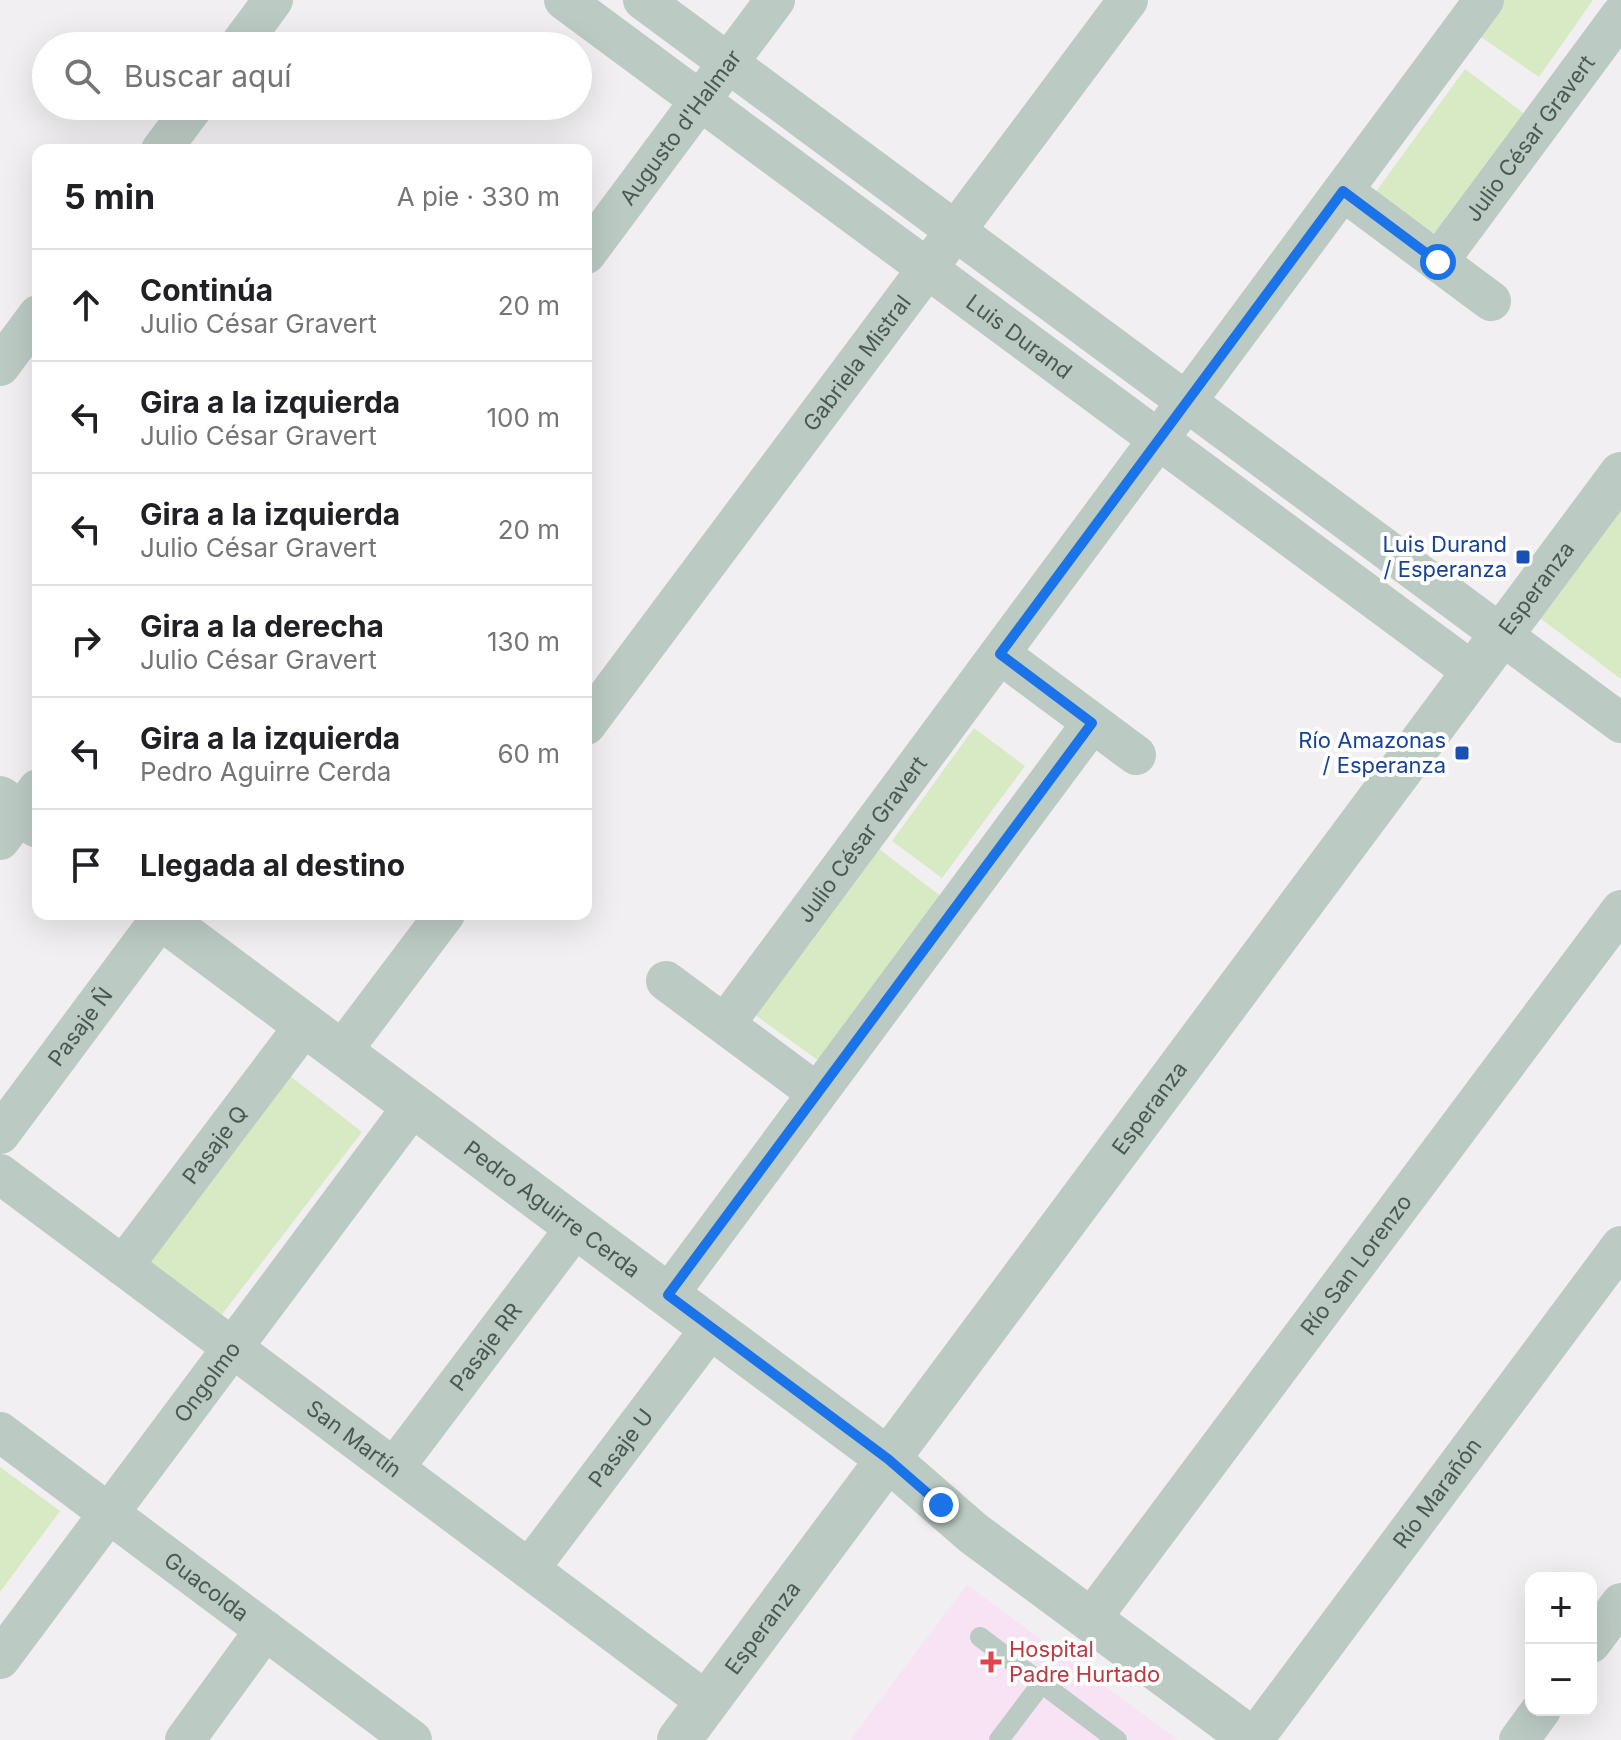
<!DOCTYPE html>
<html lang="es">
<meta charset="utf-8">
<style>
:root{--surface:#fff;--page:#f2f2f2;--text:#202124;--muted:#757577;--line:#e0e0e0}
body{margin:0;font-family:Inter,sans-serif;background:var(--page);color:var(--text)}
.controls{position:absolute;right:24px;bottom:24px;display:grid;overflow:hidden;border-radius:16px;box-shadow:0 8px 32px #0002}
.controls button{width:72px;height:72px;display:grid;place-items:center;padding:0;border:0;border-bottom:2px solid var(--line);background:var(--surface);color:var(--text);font:40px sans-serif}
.stop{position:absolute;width:24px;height:24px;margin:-18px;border:6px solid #1a73e8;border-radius:50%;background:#fff}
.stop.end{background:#1a73e8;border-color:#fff;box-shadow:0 2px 8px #0008}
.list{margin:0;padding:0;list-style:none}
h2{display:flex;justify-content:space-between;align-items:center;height:104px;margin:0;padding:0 32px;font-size:34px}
h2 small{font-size:26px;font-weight:400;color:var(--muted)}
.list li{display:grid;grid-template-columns:52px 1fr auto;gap:24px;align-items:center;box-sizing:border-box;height:112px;padding:0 32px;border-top:2px solid var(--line)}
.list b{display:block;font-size:30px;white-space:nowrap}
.list p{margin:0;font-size:26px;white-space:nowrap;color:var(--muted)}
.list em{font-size:26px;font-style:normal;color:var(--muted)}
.icon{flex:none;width:44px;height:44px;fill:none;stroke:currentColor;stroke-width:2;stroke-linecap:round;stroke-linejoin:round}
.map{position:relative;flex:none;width:1621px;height:1740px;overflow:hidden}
.search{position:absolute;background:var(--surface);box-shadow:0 8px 32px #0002;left:32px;top:32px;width:560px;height:88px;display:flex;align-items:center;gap:20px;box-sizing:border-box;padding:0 28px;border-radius:44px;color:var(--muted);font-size:30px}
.panel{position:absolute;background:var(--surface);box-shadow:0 8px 32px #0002;left:32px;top:144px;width:560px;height:776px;border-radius:16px}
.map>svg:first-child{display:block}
.medical{fill:#f8e3f4}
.green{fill:#d7eac3}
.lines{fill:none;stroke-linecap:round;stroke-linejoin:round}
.service{stroke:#bccac4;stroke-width:20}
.minor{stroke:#bccac4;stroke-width:40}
.tertiary{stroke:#bccac4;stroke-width:44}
.route{stroke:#1a73e8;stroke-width:10}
.transit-dot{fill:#1a4fb4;stroke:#fff;stroke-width:3}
.health-dot{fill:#e0444e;stroke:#fff;stroke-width:3}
.labels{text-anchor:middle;stroke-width:8;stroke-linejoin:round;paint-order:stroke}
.street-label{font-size:22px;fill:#495a53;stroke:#fff}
.transit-label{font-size:22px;fill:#164399;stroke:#fff;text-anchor:end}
.health-label{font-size:22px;fill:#be3a42;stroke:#fff;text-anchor:start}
</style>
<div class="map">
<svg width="1621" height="1740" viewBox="0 0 1621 1740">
<rect width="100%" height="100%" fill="#f1eff1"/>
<path class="medical" d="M 967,1585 L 1178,1740 L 850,1740 Z"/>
<g class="green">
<path d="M 1503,0 L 1593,0 L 1539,77 L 1478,35 Z"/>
<path d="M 1465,69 L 1526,115 L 1435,234 L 1375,193 Z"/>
<path d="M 1621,509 L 1621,679 L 1540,618 Z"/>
<path d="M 974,728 L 1025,766 L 942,878 L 892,841 Z"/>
<path d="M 870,842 L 947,901 L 819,1061 L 751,1012 Z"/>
<path d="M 285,1072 L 362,1132 L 220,1317 L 142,1258 Z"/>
<path d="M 0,1467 L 60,1511 L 0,1592 Z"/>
</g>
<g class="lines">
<g class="service">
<path d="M 980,1637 L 1117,1740"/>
<path d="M 999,1740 L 1042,1683"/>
</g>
<g class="minor">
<path id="s1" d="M 564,0 L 1473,672"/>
<path d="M 643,0 L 1621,723"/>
<path d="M 239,46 L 273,0"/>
<path d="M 161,150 L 194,106"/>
<path d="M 1343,191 L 1491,301"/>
<path id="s2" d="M 586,254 L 775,0"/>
<path id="s3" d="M 1438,262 L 1621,15"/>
<path d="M 0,366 L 38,315"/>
<path d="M 1000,654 L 1136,755"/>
<path id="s4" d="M 586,725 L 1128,0"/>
<path d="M 0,840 L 38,789"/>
<path d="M 666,981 L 817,1093"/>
<path id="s5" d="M 725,1024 L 1484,0"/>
<path d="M 341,1052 L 445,914"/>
<path id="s6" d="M 0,1134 L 161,918"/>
<path id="s7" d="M 0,1174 L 707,1702"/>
<path id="s8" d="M 123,1266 L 305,1025"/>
<path d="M 668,1295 L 1092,723"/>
<path id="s9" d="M 0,1432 L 412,1740"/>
<path id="s10" d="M 394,1468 L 576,1227"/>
<path id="s11" d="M 529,1569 L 711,1328"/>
<path id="s12" d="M 1090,1620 L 1621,910"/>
<path d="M 1591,1643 L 1621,1603"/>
<path id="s13" d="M 0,1659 L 413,1106"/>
<path d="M 185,1740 L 265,1630"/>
<path id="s14" d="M 1253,1740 L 1621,1246"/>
<path d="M 1519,1740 L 1541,1710"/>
</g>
<g class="tertiary">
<path d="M 0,798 L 38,826"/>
<path id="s15" d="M 156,914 L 849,1430 L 888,1459 L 973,1533 L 1253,1740"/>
<path id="s16" d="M 679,1740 L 1621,474"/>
</g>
</g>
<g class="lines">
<path class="route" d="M 941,1505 L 888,1459 L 668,1295 L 1092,723 L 1000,654 L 1343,191 L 1438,262"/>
</g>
<g class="transit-dot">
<rect x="1515" y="549" width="16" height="16" rx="4"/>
<rect x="1454" y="745" width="16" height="16" rx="4"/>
</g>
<path class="health-dot" d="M987 1650h8v8h8v8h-8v8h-8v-8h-8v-8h8z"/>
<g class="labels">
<g class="street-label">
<text dy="8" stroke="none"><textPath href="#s2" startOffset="158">Augusto d'Halmar</textPath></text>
<text dy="8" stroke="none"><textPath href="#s3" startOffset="154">Julio César Gravert</textPath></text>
<text dy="8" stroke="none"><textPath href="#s1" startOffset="566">Luis Durand</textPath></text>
<text dy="8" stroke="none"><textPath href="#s4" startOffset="452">Gabriela Mistral</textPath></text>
<text dy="8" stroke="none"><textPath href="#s16" startOffset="1436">Esperanza</textPath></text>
<text dy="8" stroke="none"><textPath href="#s5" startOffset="230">Julio César Gravert</textPath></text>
<text dy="8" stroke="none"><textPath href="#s6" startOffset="134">Pasaje Ñ</textPath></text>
<text dy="8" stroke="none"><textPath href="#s16" startOffset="788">Esperanza</textPath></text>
<text dy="8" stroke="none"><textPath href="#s8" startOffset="152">Pasaje Q</textPath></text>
<text dy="8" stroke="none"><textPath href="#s15" startOffset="494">Pedro Aguirre Cerda</textPath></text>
<text dy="8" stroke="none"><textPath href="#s12" startOffset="444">Río San Lorenzo</textPath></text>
<text dy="8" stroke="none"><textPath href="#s10" startOffset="152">Pasaje RR</textPath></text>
<text dy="8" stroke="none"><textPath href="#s13" startOffset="346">Ongolmo</textPath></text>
<text dy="8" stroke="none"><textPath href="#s7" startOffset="442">San Martín</textPath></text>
<text dy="8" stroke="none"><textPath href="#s11" startOffset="152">Pasaje U</textPath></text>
<text dy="8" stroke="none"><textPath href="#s14" startOffset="308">Río Marañón</textPath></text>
<text dy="8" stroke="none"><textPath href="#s9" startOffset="258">Guacolda</textPath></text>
<text dy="8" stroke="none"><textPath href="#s16" startOffset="140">Esperanza</textPath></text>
</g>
<g class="transit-label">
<text x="1507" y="552">Luis Durand<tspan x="1507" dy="25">/ Esperanza</tspan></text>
<text x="1446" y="748">Río Amazonas<tspan x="1446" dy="25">/ Esperanza</tspan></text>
</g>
<g class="health-label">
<text x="1009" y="1657">Hospital<tspan x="1009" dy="25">Padre Hurtado</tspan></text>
</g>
</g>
</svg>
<div class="controls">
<button>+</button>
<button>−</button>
</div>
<div class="stop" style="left:1438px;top:262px"></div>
<div class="stop end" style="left:941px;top:1505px"></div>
<div class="search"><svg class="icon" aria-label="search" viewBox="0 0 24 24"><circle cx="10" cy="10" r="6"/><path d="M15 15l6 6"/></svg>Buscar aquí</div>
<section class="panel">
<h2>5 min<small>A pie · 330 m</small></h2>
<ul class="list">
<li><svg class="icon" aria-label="ahead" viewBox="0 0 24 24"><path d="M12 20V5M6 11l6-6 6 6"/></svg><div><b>Continúa</b><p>Julio César Gravert</p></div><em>20 m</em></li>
<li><svg class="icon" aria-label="left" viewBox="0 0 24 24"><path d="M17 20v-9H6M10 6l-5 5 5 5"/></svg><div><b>Gira a la izquierda</b><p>Julio César Gravert</p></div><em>100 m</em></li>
<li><svg class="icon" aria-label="left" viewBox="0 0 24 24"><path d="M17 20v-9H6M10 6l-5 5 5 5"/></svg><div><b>Gira a la izquierda</b><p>Julio César Gravert</p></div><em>20 m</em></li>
<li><svg class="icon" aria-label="right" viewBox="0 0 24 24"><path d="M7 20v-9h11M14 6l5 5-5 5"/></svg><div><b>Gira a la derecha</b><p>Julio César Gravert</p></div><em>130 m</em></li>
<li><svg class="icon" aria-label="left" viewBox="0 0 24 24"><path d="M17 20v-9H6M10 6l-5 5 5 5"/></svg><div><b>Gira a la izquierda</b><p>Pedro Aguirre Cerda</p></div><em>60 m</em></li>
<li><svg class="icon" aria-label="arrive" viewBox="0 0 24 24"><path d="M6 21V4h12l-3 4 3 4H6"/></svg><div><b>Llegada al destino</b></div></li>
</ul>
</section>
</div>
